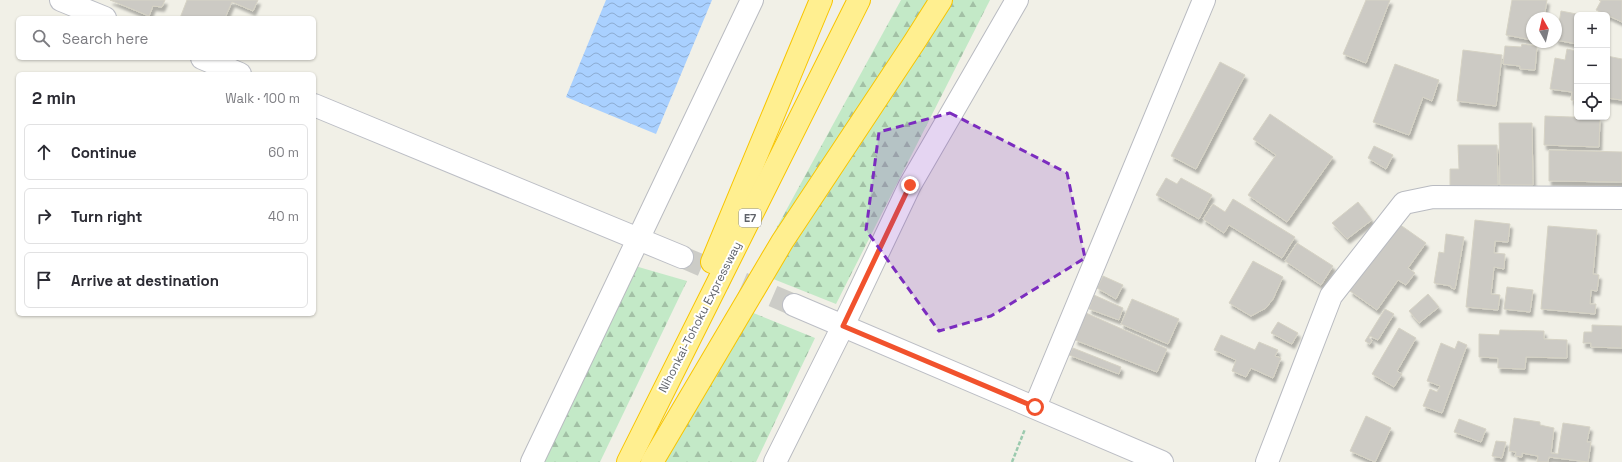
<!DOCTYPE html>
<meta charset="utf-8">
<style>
:root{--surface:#fff;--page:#f7f7f7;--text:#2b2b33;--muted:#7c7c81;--line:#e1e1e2}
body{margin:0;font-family:"Space Grotesk",sans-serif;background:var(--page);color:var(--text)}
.controls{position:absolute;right:12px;top:12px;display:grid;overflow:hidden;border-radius:6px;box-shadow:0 1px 3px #0004}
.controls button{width:36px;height:36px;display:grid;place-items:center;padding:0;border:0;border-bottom:1px solid var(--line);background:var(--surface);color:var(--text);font:20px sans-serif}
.compass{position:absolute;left:1526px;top:12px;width:36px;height:36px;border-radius:50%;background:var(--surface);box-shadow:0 1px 3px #0004;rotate:352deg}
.stop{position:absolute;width:12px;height:12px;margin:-9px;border:3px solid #f1522d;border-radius:50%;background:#fff}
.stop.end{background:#f1522d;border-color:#fff;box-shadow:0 1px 4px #0008}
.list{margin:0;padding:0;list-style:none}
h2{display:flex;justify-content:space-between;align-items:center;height:52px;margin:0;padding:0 16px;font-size:17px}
h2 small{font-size:13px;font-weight:400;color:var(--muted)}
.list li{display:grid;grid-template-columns:26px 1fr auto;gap:12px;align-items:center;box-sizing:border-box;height:56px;margin:0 8px 8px;padding:0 8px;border:1px solid var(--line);border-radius:6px}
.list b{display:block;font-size:15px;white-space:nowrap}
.list em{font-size:13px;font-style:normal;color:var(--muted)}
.icon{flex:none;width:22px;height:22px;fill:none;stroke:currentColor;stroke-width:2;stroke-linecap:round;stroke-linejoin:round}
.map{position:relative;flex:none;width:1622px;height:462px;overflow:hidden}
.search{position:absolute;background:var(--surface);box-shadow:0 1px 3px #0004;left:16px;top:16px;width:300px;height:44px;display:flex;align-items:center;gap:10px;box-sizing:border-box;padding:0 14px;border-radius:6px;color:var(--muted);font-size:15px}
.panel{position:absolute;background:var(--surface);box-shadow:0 1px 3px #0004;left:16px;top:72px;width:300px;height:244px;border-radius:6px}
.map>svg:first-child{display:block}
.forest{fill:url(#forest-firs)}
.water{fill:url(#water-waves)}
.building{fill:#cccac4;stroke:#d6d3c5;filter:url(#shadow)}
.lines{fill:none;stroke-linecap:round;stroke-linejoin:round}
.secondary-tunnel{stroke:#ccccc7;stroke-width:22;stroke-dasharray:22 11;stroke-linecap:butt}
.street-casing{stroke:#b9bbc1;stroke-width:24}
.secondary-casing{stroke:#bcbec5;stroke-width:24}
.highway-casing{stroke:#f8c500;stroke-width:24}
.path{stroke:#9bcaae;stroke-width:2.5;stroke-dasharray:4 2;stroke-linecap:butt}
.street{stroke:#fff;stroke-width:22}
.secondary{stroke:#fff;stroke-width:22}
.highway{stroke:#ffef90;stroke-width:22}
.route{stroke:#f1522d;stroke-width:5}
.marked{fill:#7b2cbf;fill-opacity:0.2;stroke:#7b2cbf;stroke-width:3;stroke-dasharray:8 5;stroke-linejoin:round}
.labels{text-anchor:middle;stroke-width:4;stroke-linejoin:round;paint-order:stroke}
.shield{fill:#fff;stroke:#8e9095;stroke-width:1}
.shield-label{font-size:11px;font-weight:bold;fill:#5e6168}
.street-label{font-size:12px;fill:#5e6168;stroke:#fff}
</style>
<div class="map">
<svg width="1622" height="462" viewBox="0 0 1622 462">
<defs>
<pattern id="forest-firs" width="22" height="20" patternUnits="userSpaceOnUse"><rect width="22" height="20" fill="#c3e9c7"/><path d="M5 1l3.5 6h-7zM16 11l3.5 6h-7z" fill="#a2c0a5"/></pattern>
<pattern id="water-waves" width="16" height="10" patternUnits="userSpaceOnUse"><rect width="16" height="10" fill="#a9d0ff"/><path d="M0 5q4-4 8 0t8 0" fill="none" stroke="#8dacd2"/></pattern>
<filter id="shadow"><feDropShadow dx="2.5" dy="4.5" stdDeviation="1" flood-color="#0004"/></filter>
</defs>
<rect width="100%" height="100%" fill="#f1f0e7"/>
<g class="forest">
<path d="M 901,0 L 990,0 L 836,304 L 753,271 Z"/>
<path d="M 635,266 L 687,281 L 600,462 L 540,462 Z"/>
<path d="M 736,306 L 815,338 L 756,462 L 658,462 Z"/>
</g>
<path class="water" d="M 606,0 L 712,0 L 656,134 L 566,97 Z"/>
<g class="building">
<path d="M 110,0 L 165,0 L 162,7 L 153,6 L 149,16 Z"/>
<path d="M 187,0 L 258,0 L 253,11 L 232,2 L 225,18 L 180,18 Z"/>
<path d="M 1366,0 L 1390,0 L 1366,63 L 1343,54 Z"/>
<path d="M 1512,0 L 1547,0 L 1544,18 L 1532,18 L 1532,40 L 1506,35 Z"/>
<path d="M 1599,0 L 1622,0 L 1622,22 L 1596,10 L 1601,1 Z"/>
<path d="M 1561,11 L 1582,15 L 1577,15 L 1577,44 L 1556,40 Z"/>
<path d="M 1522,44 L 1537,46 L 1535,70 L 1520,69 L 1520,66 L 1503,64 L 1505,46 L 1521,47 Z"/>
<path d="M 1567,49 L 1577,51 L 1577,101 L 1571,100 L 1572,92 L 1550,89 L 1555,58 L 1565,60 Z"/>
<path d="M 1463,50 L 1502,55 L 1496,106 L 1457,101 Z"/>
<path d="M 1607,56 L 1622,59 L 1622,100 L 1607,98 Z"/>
<path d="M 1220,62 L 1245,75 L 1196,169 L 1171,156 Z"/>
<path d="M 1395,64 L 1439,80 L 1432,101 L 1423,97 L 1409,135 L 1373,122 Z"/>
<path d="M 1270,114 L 1333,157 L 1287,222 L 1248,195 L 1276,155 L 1253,139 Z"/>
<path d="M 1545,116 L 1600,118 L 1599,147 L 1544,145 Z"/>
<path d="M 1499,123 L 1532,123 L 1533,185 L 1500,185 Z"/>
<path d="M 1458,145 L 1497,145 L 1498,185 L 1450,186 L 1450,169 L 1459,169 Z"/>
<path d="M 1374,146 L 1393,155 L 1386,169 L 1368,158 Z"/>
<path d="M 1549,150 L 1622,152 L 1622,182 L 1549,181 Z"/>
<path d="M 1166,178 L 1177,184 L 1181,178 L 1212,195 L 1199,219 L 1156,195 Z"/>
<path d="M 1233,199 L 1295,237 L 1282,258 L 1229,225 L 1224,233 L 1203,219 L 1213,204 L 1225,212 Z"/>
<path d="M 1358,202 L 1372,220 L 1347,239 L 1332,223 Z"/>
<path d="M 1475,220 L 1510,224 L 1508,242 L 1495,241 L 1494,253 L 1505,254 L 1504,269 L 1494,267 L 1491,294 L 1500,295 L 1498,310 L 1466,307 Z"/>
<path d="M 1399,224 L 1426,243 L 1408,268 L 1415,273 L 1406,285 L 1398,280 L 1377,310 L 1350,291 Z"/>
<path d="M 1548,226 L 1597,230 L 1593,274 L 1599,275 L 1597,291 L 1591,290 L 1590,304 L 1596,304 L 1595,314 L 1541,309 Z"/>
<path d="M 1446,234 L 1464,237 L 1455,289 L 1451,288 L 1451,286 L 1434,283 L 1439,252 L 1444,253 Z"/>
<path d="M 1297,243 L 1333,266 L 1321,285 L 1285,261 Z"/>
<path d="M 1253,261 L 1283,277 L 1273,299 L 1266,308 L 1251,316 L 1229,303 Z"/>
<path d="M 1103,276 L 1123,285 L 1116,299 L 1097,288 Z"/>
<path d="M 1507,287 L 1533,290 L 1530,312 L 1504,309 Z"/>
<path d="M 1428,294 L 1439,307 L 1419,323 L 1409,311 Z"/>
<path d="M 1094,295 L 1123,308 L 1119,320 L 1089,309 Z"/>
<path d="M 1132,299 L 1179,319 L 1168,344 L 1121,324 Z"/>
<path d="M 1385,309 L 1394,314 L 1378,340 L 1370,336 L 1369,338 L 1372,340 L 1370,344 L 1365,341 Z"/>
<path d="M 1086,313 L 1167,349 L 1157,372 L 1075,340 Z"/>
<path d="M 1278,322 L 1298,333 L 1292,344 L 1271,333 Z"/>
<path d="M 1592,325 L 1622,326 L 1622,348 L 1591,347 L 1591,343 L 1583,343 L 1584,332 L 1592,332 Z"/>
<path d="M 1399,328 L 1416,338 L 1397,371 L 1402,374 L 1394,387 L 1372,374 Z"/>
<path d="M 1500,330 L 1544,331 L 1544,339 L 1567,340 L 1567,358 L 1526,357 L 1525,369 L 1498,368 L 1498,358 L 1479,357 L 1479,334 L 1499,335 Z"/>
<path d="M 1221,335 L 1255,350 L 1259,342 L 1278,350 L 1275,356 L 1281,358 L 1273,378 L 1251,368 L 1246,377 L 1232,371 L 1236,360 L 1214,350 Z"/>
<path d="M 1458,341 L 1467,345 L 1442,413 L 1423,406 L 1430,389 L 1437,392 L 1440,386 L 1427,381 L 1441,343 L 1455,349 Z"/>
<path d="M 1073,348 L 1121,367 L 1119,374 L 1069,355 Z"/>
<path d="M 1366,416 L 1391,428 L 1375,462 L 1350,451 Z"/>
<path d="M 1514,418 L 1540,422 L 1540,425 L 1554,428 L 1551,453 L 1558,454 L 1563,423 L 1590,427 L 1587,442 L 1591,442 L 1588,462 L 1549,457 L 1548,462 L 1537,462 L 1538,456 L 1522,453 L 1522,457 L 1515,456 L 1516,452 L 1509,451 Z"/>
<path d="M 1459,419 L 1486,429 L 1481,442 L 1454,432 Z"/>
<path d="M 1496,441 L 1506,442 L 1502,458 L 1492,456 Z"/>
</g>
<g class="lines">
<path class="secondary-tunnel" d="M 682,257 L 794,305"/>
<g class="street-casing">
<g id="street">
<path d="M 1035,407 L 1204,0"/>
<path d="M 532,462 L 752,0"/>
<path d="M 775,462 L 843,326 L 910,185 L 1017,0"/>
<path d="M 1267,462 L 1331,296 L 1404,203 L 1433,197 L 1622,198"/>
</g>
</g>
<g class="secondary-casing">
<g id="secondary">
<path d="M 61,0 L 105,18"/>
<path d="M 202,58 L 240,74"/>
<path d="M 314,105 L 682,257"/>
<path d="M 794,305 L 1162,462"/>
</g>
</g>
<g class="highway-casing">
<g id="highway">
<path d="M 712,262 L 821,0"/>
<path d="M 628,462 L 859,0"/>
<path d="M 652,462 L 782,242 L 915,41 L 941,0"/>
</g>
</g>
<path class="path" d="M 1012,462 L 1025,429"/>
<use href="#street" class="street"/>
<use href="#secondary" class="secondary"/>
<use href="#highway" class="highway"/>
</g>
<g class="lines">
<path class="route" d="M 910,185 L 843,326 L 1035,407"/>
</g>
<path class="marked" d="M 950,113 L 1067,173 L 1085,258 L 991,316 L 939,331 L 866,230 L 879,132 Z"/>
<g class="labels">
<rect class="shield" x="739" y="209" width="22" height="18" rx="3"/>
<g class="shield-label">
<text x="750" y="222">E7</text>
</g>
<g class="street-label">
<text transform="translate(700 317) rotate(-63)" y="4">Nihonkai-Tohoku Expressway</text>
</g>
</g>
</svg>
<div class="controls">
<button>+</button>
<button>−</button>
<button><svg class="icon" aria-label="locate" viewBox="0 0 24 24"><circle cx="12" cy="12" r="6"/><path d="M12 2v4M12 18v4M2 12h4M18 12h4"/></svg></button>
</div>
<svg class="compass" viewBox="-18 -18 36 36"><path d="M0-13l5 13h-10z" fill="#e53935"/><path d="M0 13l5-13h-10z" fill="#7c7c81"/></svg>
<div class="stop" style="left:1035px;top:407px"></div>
<div class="stop end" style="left:910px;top:185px"></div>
<div class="search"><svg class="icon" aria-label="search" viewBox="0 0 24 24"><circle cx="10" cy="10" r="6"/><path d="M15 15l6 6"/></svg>Search here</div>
<section class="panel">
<h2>2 min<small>Walk · 100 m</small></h2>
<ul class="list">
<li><svg class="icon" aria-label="ahead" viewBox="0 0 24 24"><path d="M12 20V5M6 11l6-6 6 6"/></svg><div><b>Continue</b></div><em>60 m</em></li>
<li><svg class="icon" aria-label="right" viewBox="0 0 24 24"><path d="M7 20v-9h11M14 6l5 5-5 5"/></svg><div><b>Turn right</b></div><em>40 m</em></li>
<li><svg class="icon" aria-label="arrive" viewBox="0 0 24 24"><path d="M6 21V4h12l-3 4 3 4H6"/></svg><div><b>Arrive at destination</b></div></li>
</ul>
</section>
</div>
